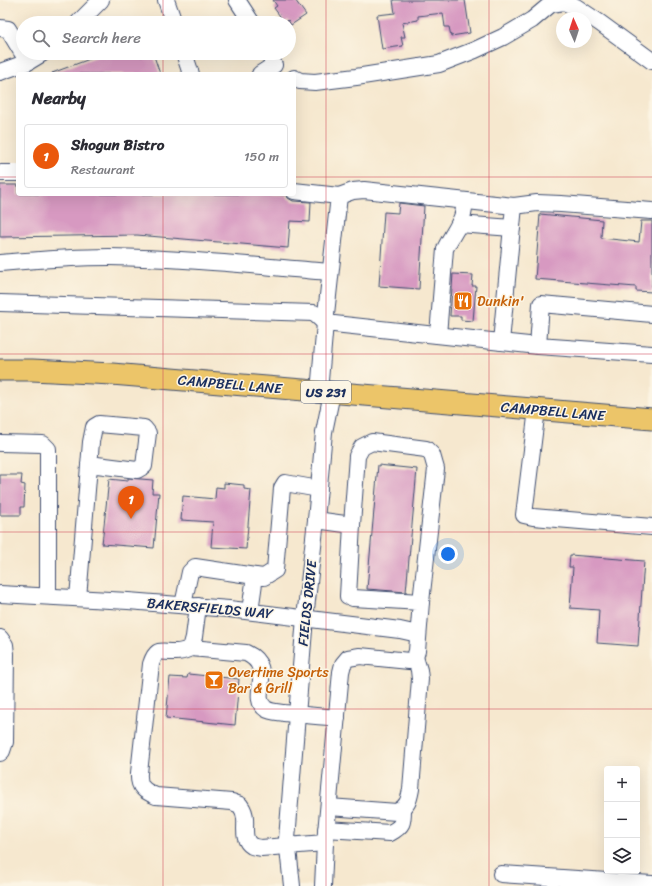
<!DOCTYPE html>
<meta charset="utf-8">
<style>
:root{--surface:#fff;--page:#f7f7f7;--text:#2b2b33;--muted:#7c7c81;--line:#e1e1e2;--accent:#ea580c}
body{margin:0;font-family:Sriracha,sans-serif;background:var(--page);color:var(--text)}
.controls{position:absolute;right:12px;bottom:12px;display:grid;overflow:hidden;border-radius:4px;box-shadow:0 4px 16px #0002}
.controls button{width:36px;height:36px;display:grid;place-items:center;padding:0;border:0;border-bottom:1px solid var(--line);background:var(--surface);color:var(--text);font:20px sans-serif}
.compass{position:absolute;left:556px;top:12px;width:36px;height:36px;border-radius:50%;background:var(--surface);box-shadow:0 4px 16px #0002;rotate:357deg}
.you{position:absolute;left:448px;top:554px;width:14px;height:14px;margin:-10px;border:3px solid #fff;border-radius:50%;background:#1a73e8;box-shadow:0 0 0 6px #1a73e833}
.badge{display:grid;place-items:center;width:26px;height:26px;border-radius:50%;background:var(--accent);color:#fff;font-size:13px;font-weight:700}
.pin{position:absolute;translate:-50% -33px;filter:drop-shadow(0 1px 2px #0008)}
.pin::after{content:'';position:absolute;top:21px;width:14px;height:12px;background:inherit;clip-path:polygon(0 0,100% 0,50% 100%)}
.list{margin:0;padding:0;list-style:none}
h2{display:flex;justify-content:space-between;align-items:center;height:52px;margin:0;padding:0 16px;font-size:17px}
h2 small{font-size:13px;font-weight:400;color:var(--muted)}
.list li{display:grid;grid-template-columns:26px 1fr auto;gap:12px;align-items:center;box-sizing:border-box;height:64px;margin:0 8px 8px;padding:0 8px;border:1px solid var(--line);border-radius:4px}
.list b{display:block;font-size:15px;white-space:nowrap}
.list p{margin:0;font-size:13px;white-space:nowrap;color:var(--muted)}
.list em{font-size:13px;font-style:normal;color:var(--muted)}
.icon{flex:none;width:22px;height:22px;fill:none;stroke:currentColor;stroke-width:2;stroke-linecap:round;stroke-linejoin:round}
.map{position:relative;flex:none;width:652px;height:886px;overflow:hidden}
.search{position:absolute;background:var(--surface);box-shadow:0 4px 16px #0002;left:16px;top:16px;width:280px;height:44px;display:flex;align-items:center;gap:10px;box-sizing:border-box;padding:0 14px;border-radius:22px;color:var(--muted);font-size:15px}
.panel{position:absolute;background:var(--surface);box-shadow:0 4px 16px #0002;left:16px;top:72px;width:280px;height:124px;border-radius:4px}
.map>svg:first-child{display:block}
.building{fill:#d799c1}
.lines{fill:none;stroke-linecap:round;stroke-linejoin:round}
.minor-casing{stroke:#3c4b6f;stroke-width:18}
.major-casing{stroke:#3c4b6f;stroke-width:23}
.minor{stroke:#fff;stroke-width:16}
.major{stroke:#ecc569;stroke-width:21}
.grid{fill:none;stroke:#d1495b;stroke-width:1;stroke-opacity:0.55}
.labels{text-anchor:middle;stroke-width:3;stroke-linejoin:round;paint-order:stroke}
.shield{fill:#fcf5e5;stroke:#5e6a86;stroke-width:1}
.shield-label{font-size:13px;font-weight:bold;fill:#1b2f5e}
.food-label{font-size:14px;fill:#c56008;stroke:#fcf5e5;text-anchor:start}
.street-label{font-size:14px;fill:#1b2f5e;stroke:#fcf5e5}
</style>
<div class="map">
<svg width="652" height="886" viewBox="0 0 652 886">
<rect width="100%" height="100%" fill="#fcf5e5"/>
<filter id="ink" filterUnits="userSpaceOnUse"><feTurbulence type="fractalNoise" baseFrequency=".025" numOctaves="2"/><feDisplacementMap in="SourceGraphic" scale="8" xChannelSelector="R" yChannelSelector="G"/><feConvolveMatrix kernelMatrix="1 2 1 2 8 2 1 2 1" color-interpolation-filters="sRGB"/></filter>
<filter id="wash" filterUnits="userSpaceOnUse"><feTurbulence type="fractalNoise" baseFrequency=".012" numOctaves="4" result="noise"/><feDisplacementMap in="SourceGraphic" scale="16" xChannelSelector="R" yChannelSelector="G"/><feGaussianBlur stdDeviation="0.9" result="paint"/><feColorMatrix in="noise" values="0 0 0 0 0 0 0 0 0 0 0 0 0 0 0 0 0 1.4 0 .05"/><feComposite in="paint" operator="in"/></filter>
<g filter="url(#wash)">
<rect width="100%" height="100%" fill="#f6e8cf"/>
<g id="blocks">
<g class="building">
<path d="M 273,0 L 295,0 L 306,15 L 291,25 L 288,20 L 285,23 L 274,8 L 277,6 Z"/>
<path d="M 393,0 L 465,0 L 470,33 L 451,36 L 449,27 L 445,27 L 443,13 L 418,16 L 418,20 L 402,23 L 405,37 L 401,37 L 403,46 L 382,49 L 377,15 L 395,13 Z"/>
<path d="M 106,53 L 140,53 L 141,57 L 153,53 L 160,74 L 52,74 L 52,73 Z"/>
<path d="M 0,185 L 18,185 L 18,194 L 268,194 L 286,195 L 288,198 L 293,201 L 311,202 L 310,222 L 290,221 L 288,248 L 137,235 L 0,237 Z"/>
<path d="M 399,203 L 424,206 L 419,289 L 379,286 L 384,212 L 398,213 Z"/>
<path d="M 540,214 L 602,220 L 601,238 L 639,242 L 641,221 L 652,221 L 652,292 L 636,291 L 636,287 L 535,279 Z"/>
<path d="M 453,274 L 473,275 L 472,286 L 476,286 L 473,321 L 461,320 L 461,316 L 450,316 Z"/>
<path d="M 378,465 L 417,469 L 406,592 L 367,589 Z"/>
<path d="M 0,475 L 22,475 L 21,484 L 25,485 L 24,507 L 21,507 L 21,515 L 0,515 Z"/>
<path d="M 128,478 L 153,480 L 152,493 L 159,493 L 154,548 L 102,544 L 109,479 L 128,481 Z"/>
<path d="M 224,483 L 244,485 L 244,489 L 251,490 L 246,549 L 211,547 L 213,522 L 181,520 L 183,496 L 215,499 L 216,487 L 224,488 Z"/>
<path d="M 570,555 L 644,561 L 638,646 L 597,643 L 599,610 L 570,608 L 573,567 L 569,567 Z"/>
<path d="M 188,674 L 239,679 L 235,725 L 166,718 L 170,677 L 187,678 Z"/>
</g>
</g>
</g>
<g filter="url(#ink)">
<use href="#blocks" fill-opacity="0" stroke="#3c4b6f" stroke-width="1"/>
<g class="lines">
<g class="minor-casing">
<g id="minor">
<path d="M 166,0 L 174,23"/>
<path d="M 237,0 L 252,23"/>
<path d="M 78,23 L 101,0"/>
<path d="M 0,28 L 8,29 L 28,62"/>
<path d="M 184,53 L 191,74"/>
<path d="M 0,72 L 28,62 L 43,53"/>
<path d="M 260,74 L 274,65 L 269,53"/>
<path d="M 294,78 L 300,81 L 315,82 L 356,77 L 439,64 L 475,50 L 503,37 L 532,20 L 551,4 L 564,2 L 576,7 L 600,23 L 652,61"/>
<path d="M 0,173 L 18,173"/>
<path d="M 294,191 L 339,196 L 325,323"/>
<path d="M 339,196 L 353,191 L 364,190 L 514,206 L 501,342"/>
<path d="M 514,206 L 537,203 L 561,204 L 652,211"/>
<path d="M 459,224 L 512,228"/>
<path d="M 0,263 C 36,260 73,257 109,257 C 183,258 257,266 330,272"/>
<path d="M 0,303 L 314,313 L 325,323"/>
<path d="M 652,314 L 541,304 L 538,346 L 652,354"/>
<path d="M 438,335 L 445,249 C 450,238 458,228 462,217 C 464,212 464,206 465,201"/>
<path d="M 319,392 L 325,323 L 538,346"/>
<path d="M 537,409 L 524,515 L 533,517 L 652,527"/>
<path d="M 0,443 L 43,444 L 48,449 L 48,596"/>
<path d="M 316,520 L 352,525 L 348,596 L 353,598 L 421,602 L 417,651 L 415,657 L 409,661 L 360,656 L 348,658 L 343,664 L 341,672 L 325,843 L 323,886"/>
<path d="M 352,525 L 357,456 L 362,447 L 372,442 L 426,449 L 432,455 L 436,469 L 421,602"/>
<path d="M 0,594 L 128,601 L 229,609 L 400,630 L 418,634"/>
<path d="M 78,598 L 91,442 L 94,427 L 99,424 L 144,428 L 148,433 L 144,466 L 137,470 L 89,464"/>
<path d="M 183,605 L 190,572 L 195,567 L 255,576"/>
<path d="M 198,606 L 194,637 L 191,648 C 186,650 182,652 176,652 C 161,653 157,646 151,664 L 139,773 C 138,787 144,791 156,796 L 232,802 L 240,805 C 243,809 245,814 245,819 C 246,828 242,840 252,846 C 254,847 258,847 261,848 L 325,843"/>
<path d="M 250,611 L 255,576 L 264,577 L 275,570 L 282,488 L 285,483 L 319,489"/>
<path d="M 0,638 L 5,645 L 6,654 L 5,742 L 2,751 L 0,753"/>
<path d="M 191,648 L 246,653 C 277,667 248,697 266,709 C 271,712 278,712 284,713 C 302,715 319,716 337,718"/>
<path d="M 329,807 L 397,812 C 408,806 409,800 411,789 L 420,679 L 419,670 L 415,657"/>
<path d="M 326,829 L 390,833 C 403,826 403,823 403,809"/>
<path d="M 501,874 L 652,884"/>
<path d="M 292,886 L 287,839 L 297,715 L 305,618 L 316,520 L 324,432 L 332,393"/>
</g>
</g>
<g class="major-casing">
<path id="major" d="M 0,370 L 32,370 L 112,374 L 652,419"/>
</g>
<use href="#minor" class="minor"/>
<use href="#major" class="major"/>
</g>
</g>
<path class="grid" d="M 163,0 L 163,23M 326,0 L 326,886M 489,0 L 489,886M 163,53 L 163,74M 0,177 L 18,177M 294,177 L 652,177M 163,194 L 163,886M 0,354 L 652,354M 0,532 L 652,532M 0,709 L 652,709"/>
<defs>
<g id="restaurant-square" transform="scale(1)"><rect x="-9" y="-9" width="18" height="18" rx="4" fill="#e8710a" stroke="#fcf5e5"/><path d="M-5-6h1v4h1v-4h1v4h1v-4h1v5L-1.5 .5V6h-2V.5L-5-1ZM5-6V6H3V1.5H1.5Q1.5-4 5-6Z" fill="#fff"/></g>
<g id="bar-square" transform="scale(1)"><rect x="-9" y="-9" width="18" height="18" rx="4" fill="#e8710a" stroke="#fcf5e5"/><path d="M-6-5H6L.8 .8V4.5H3.5V6h-7V4.5H-.8V.8Z" fill="#fff"/></g>
</defs>
<g fill-rule="evenodd">
<use href="#restaurant-square" x="463" y="301"/>
<use href="#bar-square" x="214" y="680"/>
</g>
<g class="labels">
<rect class="shield" x="301" y="381" width="50" height="22" rx="3"/>
<g class="shield-label">
<text x="326" y="397">US 231</text>
</g>
<g class="food-label">
<text x="477" y="306">Dunkin'</text>
<text x="228" y="677">Overtime Sports<tspan x="228" dy="16">Bar &amp; Grill</tspan></text>
</g>
<g class="street-label">
<text transform="translate(230 384) rotate(5)" y="5">CAMPBELL LANE</text>
<text transform="translate(553 411) rotate(5)" y="5">CAMPBELL LANE</text>
<text transform="translate(307 603) rotate(-84)" y="5">FIELDS DRIVE</text>
<text transform="translate(210 608) rotate(5)" y="5">BAKERSFIELDS WAY</text>
</g>
</g>
</svg>
<div class="controls">
<button>+</button>
<button>−</button>
<button><svg class="icon" aria-label="layers" viewBox="0 0 24 24"><path d="M12 4l9 5-9 5-9-5zM3 14l9 5 9-5"/></svg></button>
</div>
<svg class="compass" viewBox="-18 -18 36 36"><path d="M0-13l5 13h-10z" fill="#e53935"/><path d="M0 13l5-13h-10z" fill="#7c7c81"/></svg>
<div class="you"></div>
<div class="pin badge" style="left:131px;top:519px">1</div>
<div class="search"><svg class="icon" aria-label="search" viewBox="0 0 24 24"><circle cx="10" cy="10" r="6"/><path d="M15 15l6 6"/></svg>Search here</div>
<section class="panel">
<h2>Nearby<small></small></h2>
<ul class="list">
<li><span class="badge">1</span><div><b>Shogun Bistro</b><p>Restaurant</p></div><em>150 m</em></li>
</ul>
</section>
</div>
